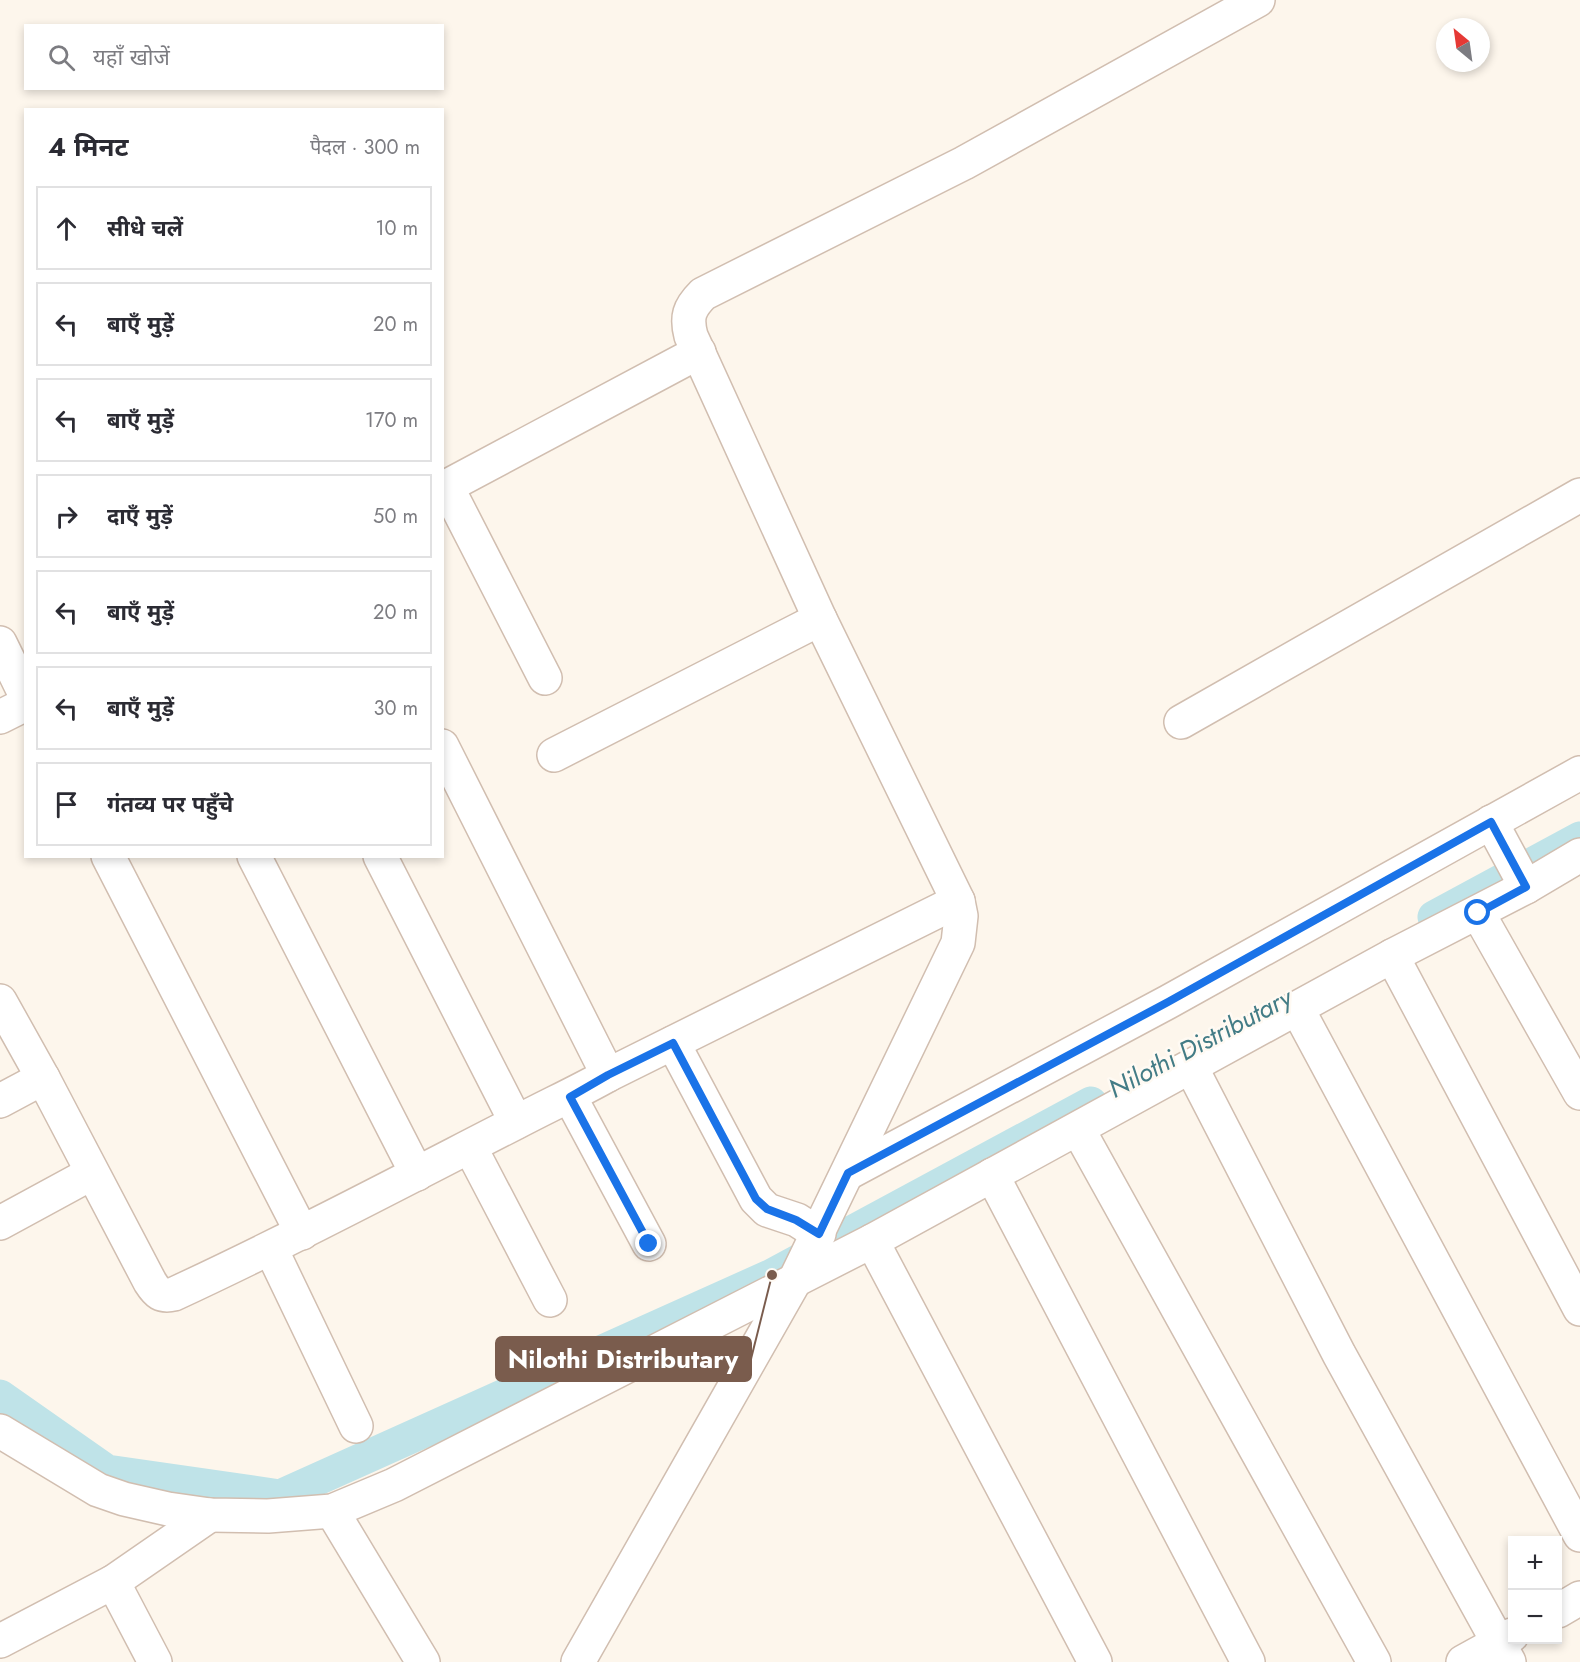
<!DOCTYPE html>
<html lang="hi">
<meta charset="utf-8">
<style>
:root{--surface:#fff;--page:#f7f7f7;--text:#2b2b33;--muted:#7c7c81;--line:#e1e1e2}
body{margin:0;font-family:Jost,"Noto Sans Devanagari",sans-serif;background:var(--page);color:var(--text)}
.controls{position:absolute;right:18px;bottom:18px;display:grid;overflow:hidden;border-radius:0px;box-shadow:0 3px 9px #0003}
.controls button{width:54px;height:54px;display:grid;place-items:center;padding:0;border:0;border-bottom:2px solid var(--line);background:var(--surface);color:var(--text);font:30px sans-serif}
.compass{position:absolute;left:1436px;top:18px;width:54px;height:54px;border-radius:50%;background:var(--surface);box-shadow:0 3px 9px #0003;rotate:331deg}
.stop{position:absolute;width:18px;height:18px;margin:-14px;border:4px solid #1a73e8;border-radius:50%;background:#fff}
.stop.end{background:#1a73e8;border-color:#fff;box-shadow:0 2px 6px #0008}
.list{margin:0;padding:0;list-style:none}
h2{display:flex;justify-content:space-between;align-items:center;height:78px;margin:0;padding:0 24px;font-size:26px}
h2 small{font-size:20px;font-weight:400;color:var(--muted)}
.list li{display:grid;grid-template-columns:39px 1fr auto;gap:18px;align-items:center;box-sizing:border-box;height:84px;margin:0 12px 12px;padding:0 12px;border:2px solid var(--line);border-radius:0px}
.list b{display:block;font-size:22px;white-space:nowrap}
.list em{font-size:20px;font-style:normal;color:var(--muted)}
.icon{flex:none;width:33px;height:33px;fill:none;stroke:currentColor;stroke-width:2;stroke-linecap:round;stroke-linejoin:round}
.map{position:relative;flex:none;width:1580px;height:1662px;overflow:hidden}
.search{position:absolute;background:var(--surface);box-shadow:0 3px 9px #0003;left:24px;top:24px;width:420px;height:66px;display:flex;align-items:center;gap:15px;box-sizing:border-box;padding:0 21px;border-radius:0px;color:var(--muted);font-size:22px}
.panel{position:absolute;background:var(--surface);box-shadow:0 3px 9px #0003;left:24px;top:108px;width:420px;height:750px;border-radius:0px}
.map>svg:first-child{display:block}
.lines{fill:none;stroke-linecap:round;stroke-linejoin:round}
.canal{stroke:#bfe3e8;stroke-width:33}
.minor-casing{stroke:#d1beb0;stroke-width:36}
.minor{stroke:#fff;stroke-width:33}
.route{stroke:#1a73e8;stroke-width:8}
.labels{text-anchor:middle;stroke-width:5;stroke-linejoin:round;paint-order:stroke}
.water-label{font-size:26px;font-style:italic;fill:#437c86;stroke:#fffaf3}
.leader{fill:none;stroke:#7a5c4d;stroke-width:2}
.callout-dot{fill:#7a5c4d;stroke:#fffaf3;stroke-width:2}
.callout{fill:#7a5c4d;stroke:#7a5c4d;stroke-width:2}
.callout-label{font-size:26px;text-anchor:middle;font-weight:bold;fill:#fff}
</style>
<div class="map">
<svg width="1580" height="1662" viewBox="0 0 1580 1662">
<rect width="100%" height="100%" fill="#fdf6ec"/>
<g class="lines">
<g class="canal">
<path d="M 1434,917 L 1580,838"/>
<path d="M 0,1396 L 107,1471 L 280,1496 L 772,1275 L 1091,1103"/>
</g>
<g class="minor-casing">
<g id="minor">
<path d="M 447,487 L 545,678"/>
<path d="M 442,489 L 699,352"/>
<path d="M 0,643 L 26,696"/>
<path d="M 0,717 L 26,704"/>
<path d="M 1181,722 L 1580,495"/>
<path d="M 442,746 L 608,1075"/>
<path d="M 554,755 L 820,619"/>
<path d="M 1491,822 L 1526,887"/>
<path d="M 108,856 L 302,1233"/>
<path d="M 254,856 L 417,1174"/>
<path d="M 380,856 L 516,1122"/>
<path d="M 1478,913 L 1580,1093"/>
<path d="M 1392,956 L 1580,1309"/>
<path d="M 0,1001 L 43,1078 L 150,1282 C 157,1293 161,1297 174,1294 C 290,1240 402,1181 515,1123 C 547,1106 578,1092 608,1075 L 958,901"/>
<path d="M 1297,1008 L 1580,1535"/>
<path d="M 673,1043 L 756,1199 L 767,1210 L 797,1220 L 819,1234"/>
<path d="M 1191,1067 L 1339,1354 L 1509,1662"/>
<path d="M 570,1097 L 649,1244"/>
<path d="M 0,1101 L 43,1078"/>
<path d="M 1078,1129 L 1374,1662"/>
<path d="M 470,1147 L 550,1300"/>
<path d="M 848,1173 L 1168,1002 L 1580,773"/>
<path d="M 992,1175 L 1248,1662"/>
<path d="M 0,1223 L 92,1173"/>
<path d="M 872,1241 L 1095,1662"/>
<path d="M 271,1249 L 356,1426"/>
<path d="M 0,1431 L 98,1490 L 124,1499 L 168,1509 L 210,1515 L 268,1516 L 332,1511 L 394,1485 L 872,1241 L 1392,956 L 1526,887 L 1580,855"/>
<path d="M 332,1511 L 423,1662"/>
<path d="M 113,1582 L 155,1662"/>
<path d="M 1558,1611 L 1580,1598"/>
<path d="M 0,1641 L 113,1582 L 210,1515"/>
<path d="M 578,1662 L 794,1282 L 958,943 L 961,916 L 958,901 L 820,619 L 691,336 C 686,317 689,308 703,294 L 964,163 L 1258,0"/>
<path d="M 1463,1662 L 1512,1635"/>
</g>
</g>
<use href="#minor" class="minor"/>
</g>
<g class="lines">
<path class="route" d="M 649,1244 L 570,1097 L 608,1075 L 673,1043 L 756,1199 L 767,1209 L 796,1220 L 819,1234 L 848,1173 L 1168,1002 L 1491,822 L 1526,887 L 1478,913"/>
</g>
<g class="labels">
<g class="water-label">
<text transform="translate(1200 1043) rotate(-28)" y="9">Nilothi Distributary</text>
</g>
</g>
<path class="leader" d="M772 1275L751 1359"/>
<circle class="callout-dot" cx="772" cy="1275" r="6"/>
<rect class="callout" x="496" y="1337" width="255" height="44" rx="6"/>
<g class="callout-label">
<text x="623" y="1368">Nilothi Distributary</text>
</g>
</svg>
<div class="controls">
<button>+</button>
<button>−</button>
</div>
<svg class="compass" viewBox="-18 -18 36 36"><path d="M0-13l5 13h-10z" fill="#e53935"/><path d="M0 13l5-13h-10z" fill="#7c7c81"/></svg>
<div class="stop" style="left:1478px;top:913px"></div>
<div class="stop end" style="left:649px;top:1244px"></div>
<div class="search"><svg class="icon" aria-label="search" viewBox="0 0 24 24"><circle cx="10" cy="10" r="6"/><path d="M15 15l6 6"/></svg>यहाँ खोजें</div>
<section class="panel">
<h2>4 मिनट<small>पैदल · 300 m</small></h2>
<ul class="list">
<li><svg class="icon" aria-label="ahead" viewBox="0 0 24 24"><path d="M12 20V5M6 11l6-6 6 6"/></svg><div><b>सीधे चलें</b></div><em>10 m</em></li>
<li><svg class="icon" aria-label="left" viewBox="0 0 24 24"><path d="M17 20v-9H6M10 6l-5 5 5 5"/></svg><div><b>बाएँ मुड़ें</b></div><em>20 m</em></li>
<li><svg class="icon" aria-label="left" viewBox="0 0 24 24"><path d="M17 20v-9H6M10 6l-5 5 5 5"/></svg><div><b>बाएँ मुड़ें</b></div><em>170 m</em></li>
<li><svg class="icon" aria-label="right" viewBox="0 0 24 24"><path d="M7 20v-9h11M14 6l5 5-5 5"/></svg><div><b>दाएँ मुड़ें</b></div><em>50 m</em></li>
<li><svg class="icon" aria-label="left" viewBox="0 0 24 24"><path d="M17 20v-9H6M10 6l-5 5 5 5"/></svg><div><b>बाएँ मुड़ें</b></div><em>20 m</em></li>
<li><svg class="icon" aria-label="left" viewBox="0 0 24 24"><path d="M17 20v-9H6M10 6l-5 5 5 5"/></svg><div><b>बाएँ मुड़ें</b></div><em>30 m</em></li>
<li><svg class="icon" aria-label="arrive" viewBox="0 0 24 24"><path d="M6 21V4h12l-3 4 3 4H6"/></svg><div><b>गंतव्य पर पहुँचे</b></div></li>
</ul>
</section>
</div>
